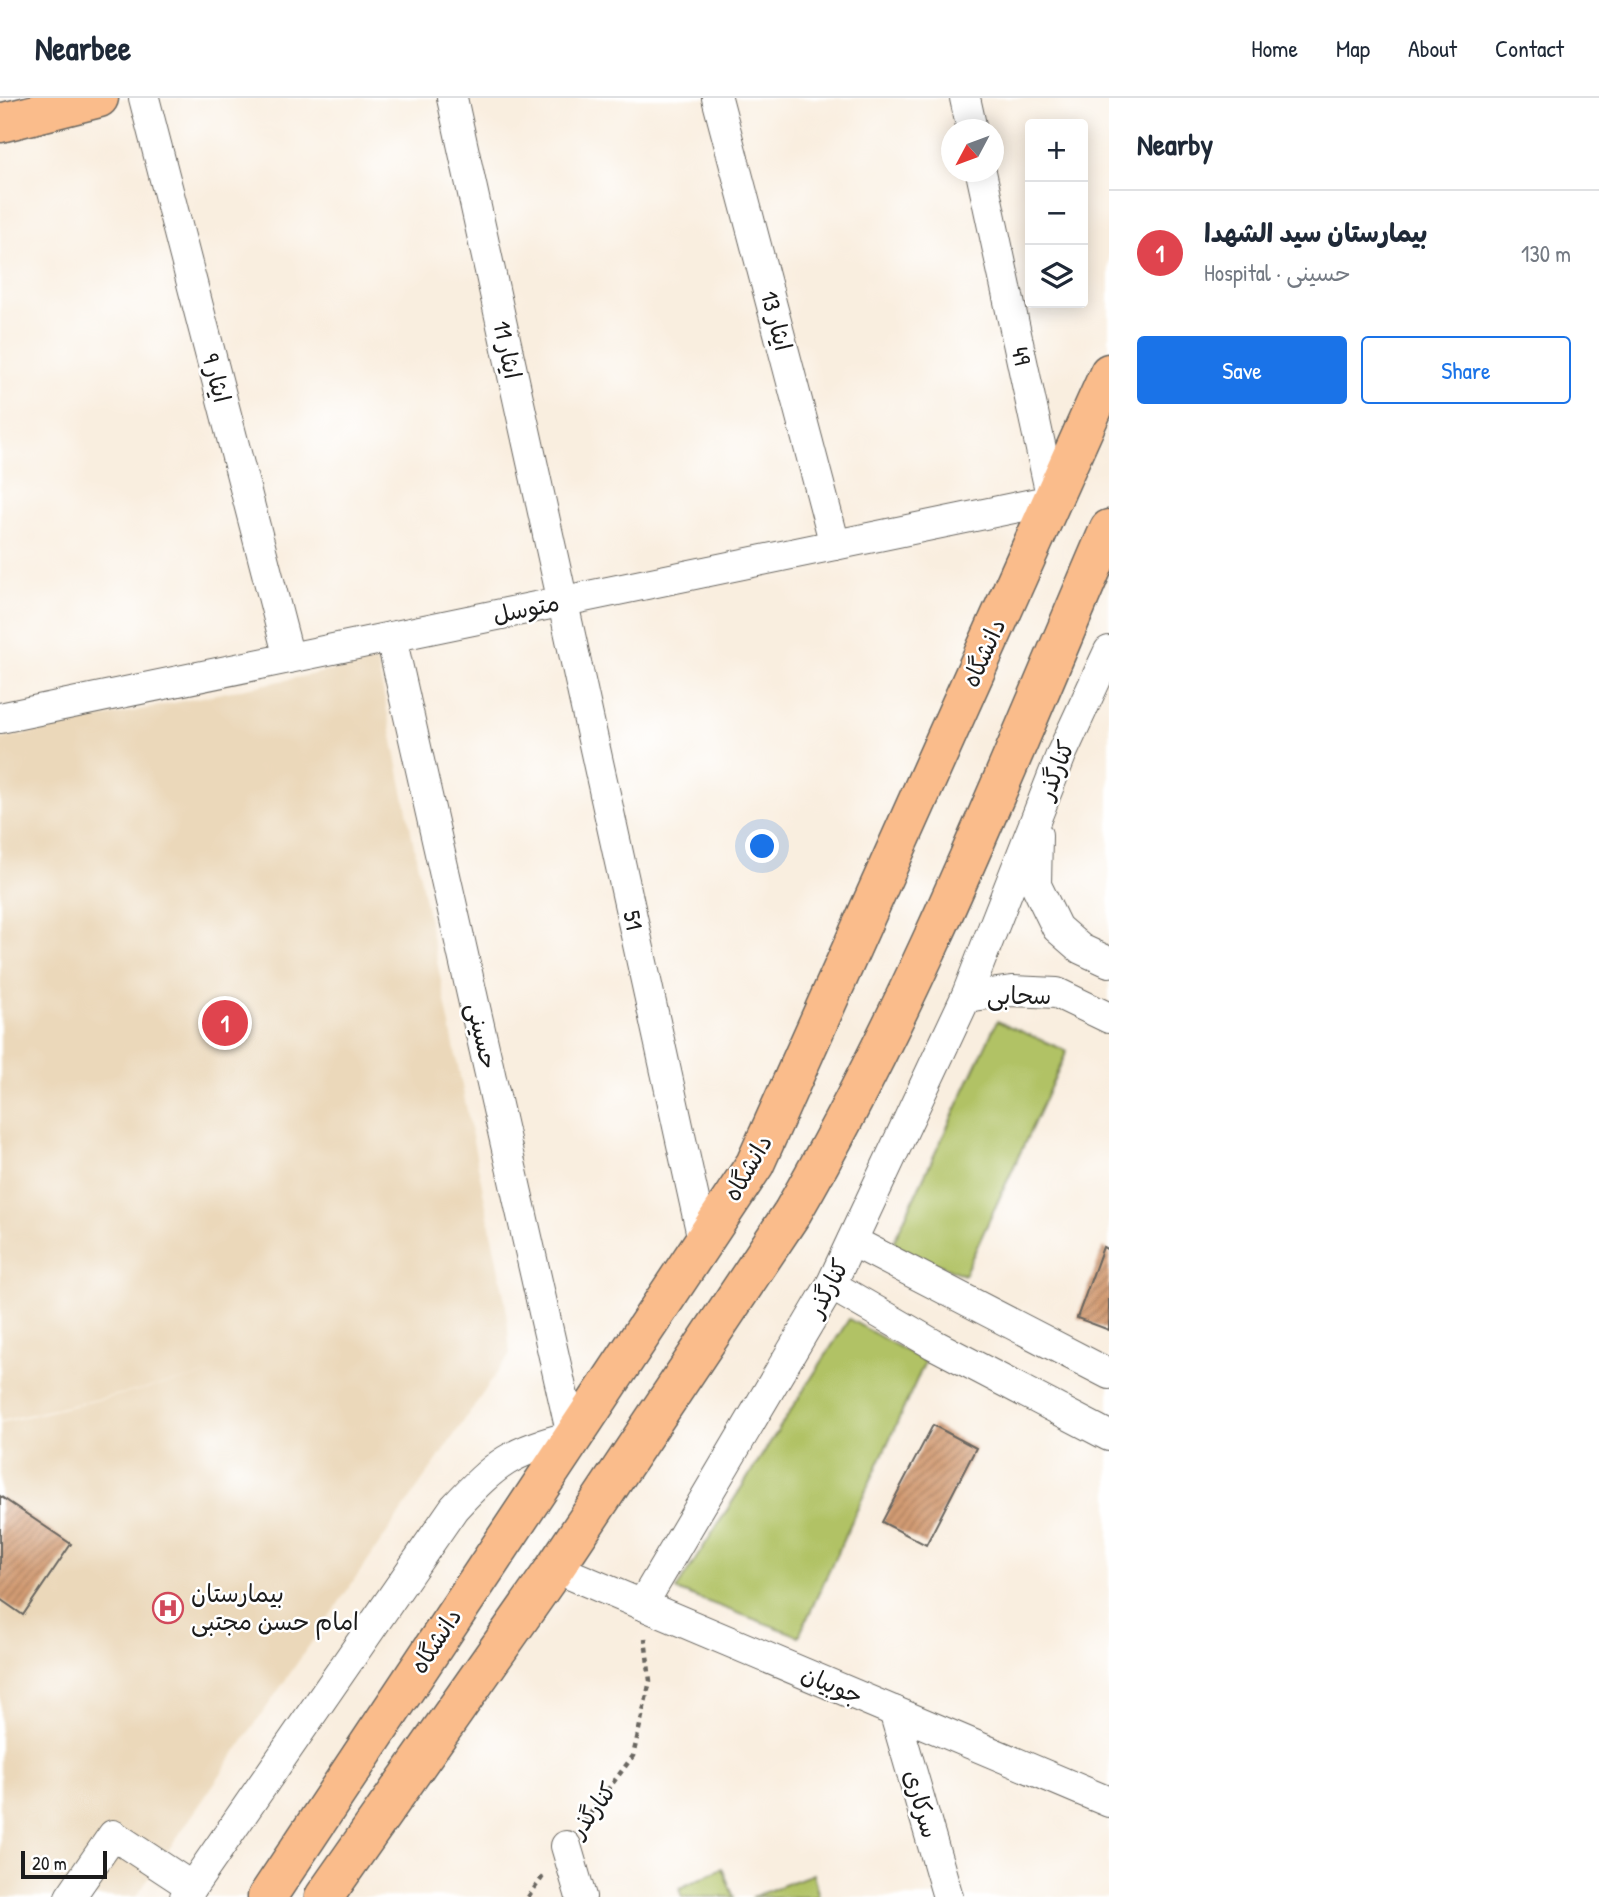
<!DOCTYPE html>
<meta charset="utf-8">
<style>
:root{--surface:#fff;--page:#f6f6f7;--text:#1f2937;--muted:#747a83;--line:#e0e1e3;--accent:#1a73e8}
body{margin:0;font-family:"Patrick Hand","Playpen Sans Arabic",sans-serif;background:var(--page);color:var(--text)}
.controls{position:absolute;right:21px;top:21px;display:grid;overflow:hidden;border-radius:7px;box-shadow:0 4px 18px #0003}
.controls button{width:63px;height:63px;display:grid;place-items:center;padding:0;border:0;border-bottom:2px solid var(--line);background:var(--surface);color:var(--text);font:35px sans-serif}
.compass{position:absolute;left:941px;top:21px;width:63px;height:63px;border-radius:50%;background:var(--surface);box-shadow:0 4px 18px #0003;rotate:229deg}
.scale{position:absolute;left:21px;bottom:18px;width:86px;box-sizing:border-box;padding-left:7px;border:4px solid #1c1c1c;border-top:0;font-size:19px;line-height:24px;white-space:nowrap;color:#1c1c1c;-webkit-text-stroke:5px #fff;paint-order:stroke}
.you{position:absolute;left:763px;top:749px;width:24px;height:24px;margin:-18px;border:5px solid #fff;border-radius:50%;background:#1a73e8;box-shadow:0 0 0 10px #1a73e833}
.badge{display:grid;place-items:center;width:46px;height:46px;border-radius:50%;background:var(--accent);color:#fff;font-size:23px;font-weight:700}
.pin{position:absolute;translate:-50% -50%;border:4px solid #fff;box-shadow:0 2px 7px #0006}
.list{margin:0;padding:0;list-style:none}
h2{display:flex;justify-content:space-between;align-items:center;height:91px;margin:0;padding:0 28px;font-size:30px}
h2 small{font-size:23px;font-weight:400;color:var(--muted)}
.list li{display:grid;grid-template-columns:46px 1fr auto;gap:21px;align-items:center;box-sizing:border-box;height:126px;padding:0 28px;border-top:2px solid var(--line)}
.list b{display:block;font-size:26px;white-space:nowrap}
.list p{margin:0;font-size:23px;white-space:nowrap;color:var(--muted)}
.list em{font-size:23px;font-style:normal;color:var(--muted)}
.actions{display:flex;gap:14px;padding:21px 28px}
.actions a{flex:1;padding:16px 0;border:2px solid var(--accent);border-radius:7px;text-align:center;font-size:24px;color:var(--accent)}
.actions .main{background:var(--accent);color:#fff}
.icon{flex:none;width:38px;height:38px;fill:none;stroke:currentColor;stroke-width:2;stroke-linecap:round;stroke-linejoin:round}
.map{position:relative;flex:none;width:1109px;height:1799px;overflow:hidden}
header{display:flex;align-items:center;gap:42px;box-sizing:border-box;height:98px;padding:0 35px;background:var(--surface);border-bottom:2px solid var(--line)}
header strong{font-size:33px}
nav{display:flex;gap:38px;margin-inline-start:auto;font-size:24px}
main{display:flex}
aside{flex:1;background:var(--surface)}
.map>svg:first-child{display:block}
.built{fill:#ebd8ba}
.grass{fill:#b1c265;stroke:#666f40;stroke-width:2}
.building{fill:url(#building-hatch)}
.lines{fill:none;stroke-linecap:round;stroke-linejoin:round}
.minor-casing{stroke:#696660;stroke-width:32}
.major-casing{stroke:#696660;stroke-width:41}
.path{stroke:#696660;stroke-width:4.5;stroke-dasharray:5 5;stroke-linecap:butt}
.minor{stroke:#fff;stroke-width:30}
.major{stroke:#fabc8b;stroke-width:38}
.labels{text-anchor:middle;stroke-width:5;stroke-linejoin:round;paint-order:stroke}
.street-label{font-size:24px;fill:#1c1c1c;stroke:#fff}
.poi-label{font-size:24px;fill:#1c1c1c;stroke:#fff;text-anchor:start}
</style>
<header>
<strong>Nearbee</strong>
<nav><a>Home</a><a>Map</a><a>About</a><a>Contact</a></nav>
</header>
<main>
<div class="map">
<svg width="1109" height="1799" viewBox="0 0 1109 1799">
<defs>
<pattern id="building-hatch" width="6" height="6" patternUnits="userSpaceOnUse" patternTransform="scale(1.75)"><rect width="6" height="6" fill="#d29b73"/><path d="M-1 1l2-2M0 6l6-6M5 7l2-2" fill="none" stroke="#aa7e5e"/></pattern>
</defs>
<rect width="100%" height="100%" fill="#fff"/>
<filter id="ink" filterUnits="userSpaceOnUse"><feTurbulence type="fractalNoise" baseFrequency=".0143" numOctaves="2"/><feDisplacementMap in="SourceGraphic" scale="14" xChannelSelector="R" yChannelSelector="G"/><feConvolveMatrix kernelMatrix="1 2 1 2 8 2 1 2 1" color-interpolation-filters="sRGB"/></filter>
<filter id="wash" filterUnits="userSpaceOnUse"><feTurbulence type="fractalNoise" baseFrequency=".00686" numOctaves="4" result="noise"/><feDisplacementMap in="SourceGraphic" scale="28" xChannelSelector="R" yChannelSelector="G"/><feGaussianBlur stdDeviation="1.57" result="paint"/><feColorMatrix in="noise" values="0 0 0 0 0 0 0 0 0 0 0 0 0 0 0 0 0 1.4 0 .05"/><feComposite in="paint" operator="in"/></filter>
<g filter="url(#wash)">
<rect width="100%" height="100%" fill="#f9eedf"/>
<path class="built" d="M 377,563 L 506,1208 L 510,1256 L 136,1799 L 0,1799 L 0,1325 L 223,1273 L 0,1323 L 0,641 Z"/>
<g class="grass">
<path d="M 997,923 L 1067,953 L 964,1177 L 892,1147 Z"/>
<path d="M 849,1221 L 925,1264 L 799,1538 L 676,1492 Z"/>
<path d="M 722,1770 L 734,1799 L 682,1799 L 680,1790 Z"/>
<path d="M 813,1776 L 819,1799 L 752,1799 Z"/>
</g>
<g id="blocks">
<g class="building">
<path d="M 1103,1149 L 1109,1152 L 1109,1232 L 1077,1220 Z"/>
<path d="M 933,1327 L 976,1350 L 926,1447 L 882,1424 Z"/>
<path d="M 0,1398 L 71,1446 L 23,1517 L 0,1501 Z"/>
</g>
</g>
</g>
<g filter="url(#ink)">
<use href="#blocks" fill-opacity="0" stroke="#696660" stroke-width="2"/>
<g class="lines">
<g class="minor-casing">
<g id="minor">
<path d="M 144,0 L 289,560"/>
<path id="s1" d="M 452,0 L 703,1142"/>
<path d="M 717,0 L 835,447"/>
<path d="M 965,0 L 972,32"/>
<path d="M 0,620 L 1052,402 L 981,74"/>
<path d="M 1037,737 L 1036,787 L 1057,830 L 1081,851 L 1109,864"/>
<path d="M 966,899 L 1012,893 L 1057,895 L 1109,920"/>
<path d="M 852,1143 L 1109,1276"/>
<path d="M 831,1187 L 933,1246 L 1109,1338"/>
<path d="M 555,1470 L 1109,1704"/>
<path d="M 642,1507 L 831,1187 L 966,899 L 1061,657 L 1109,553"/>
<path d="M 894,1613 L 948,1799"/>
<path d="M 566,1748 L 581,1799"/>
<path d="M 70,1799 L 113,1737 L 192,1789"/>
<path d="M 185,1799 L 454,1410 C 497,1364 510,1354 572,1338 L 391,539"/>
</g>
</g>
<g class="major-casing">
<g id="major">
<path d="M 0,25 L 99,0"/>
<path d="M 267,1799 L 755,1066 L 1109,275"/>
<path d="M 324,1799 L 555,1470 L 792,1115 C 918,898 1010,661 1109,431"/>
</g>
</g>
<g class="path">
<path d="M 583,1725 L 633,1658 L 650,1583 L 645,1540"/>
<path d="M 528,1799 L 544,1777"/>
</g>
<use href="#minor" class="minor"/>
<use href="#major" class="major"/>
</g>
</g>
<defs>
<g id="hospital-ring" transform="scale(1.575)"><circle r="9.5" fill="#fff" stroke="#d1495b" stroke-width="1.5"/><path d="M-5-5h3v3.5h4V-5h3V5h-3V1.5h-4V5h-3Z" fill="#d1495b"/></g>
</defs>
<g fill-rule="evenodd">
<use href="#hospital-ring" x="168" y="1510"/>
</g>
<g class="labels">
<g class="street-label">
<text transform="translate(776 223) rotate(75)" y="8">ایثار 13</text>
<text transform="translate(507 252) rotate(78)" y="8">ایثار 11</text>
<text transform="translate(1021 258) rotate(78)" y="8">49</text>
<text transform="translate(216 280) rotate(75)" y="8">ایثار 9</text>
<text transform="translate(526 511) rotate(-12)" y="8">متوسل</text>
<text transform="translate(984 555) rotate(-66)" y="8">دانشگاه</text>
<text transform="translate(1056 672) rotate(-68)" y="8">کنارگذر</text>
<text dy="8" stroke="none"><textPath href="#s1" startOffset="842">51</textPath></text>
<text x="1019" y="906">سحابی</text>
<text transform="translate(482 938) rotate(77)" y="8">حسینی</text>
<text transform="translate(748 1070) rotate(-60)" y="8">دانشگاه</text>
<text transform="translate(828 1190) rotate(-62)" y="8">کنارگذر</text>
<text transform="translate(436 1543) rotate(-57)" y="8">دانشگاه</text>
<text transform="translate(832 1587) rotate(23)" y="8">جوبیان</text>
<text transform="translate(921 1706) rotate(74)" y="8">سرکاری</text>
<text transform="translate(593 1712) rotate(-53)" y="8">کنارگذر</text>
</g>
<g class="poi-label">
<text x="191" y="1504">بیمارستان<tspan x="191" dy="28">امام حسن مجتبی</tspan></text>
</g>
</g>
</svg>
<div class="controls">
<button>+</button>
<button>−</button>
<button><svg class="icon" aria-label="layers" viewBox="0 0 24 24"><path d="M12 4l9 5-9 5-9-5zM3 14l9 5 9-5"/></svg></button>
</div>
<svg class="compass" viewBox="-18 -18 36 36"><path d="M0-13l5 13h-10z" fill="#e53935"/><path d="M0 13l5-13h-10z" fill="#747a83"/></svg>
<div class="scale">20 m</div>
<div class="you"></div>
<div class="pin badge" style="left:225px;top:925px;background:#e0444e">1</div>
</div>
<aside>
<h2>Nearby<small></small></h2>
<ul class="list">
<li><span class="badge" style="background:#e0444e">1</span><div><b>بیمارستان سید الشهدا</b><p>Hospital · حسینی</p></div><em>130 m</em></li>
</ul>
<div class="actions"><a class="main">Save</a><a>Share</a></div>
</aside>
</main>
